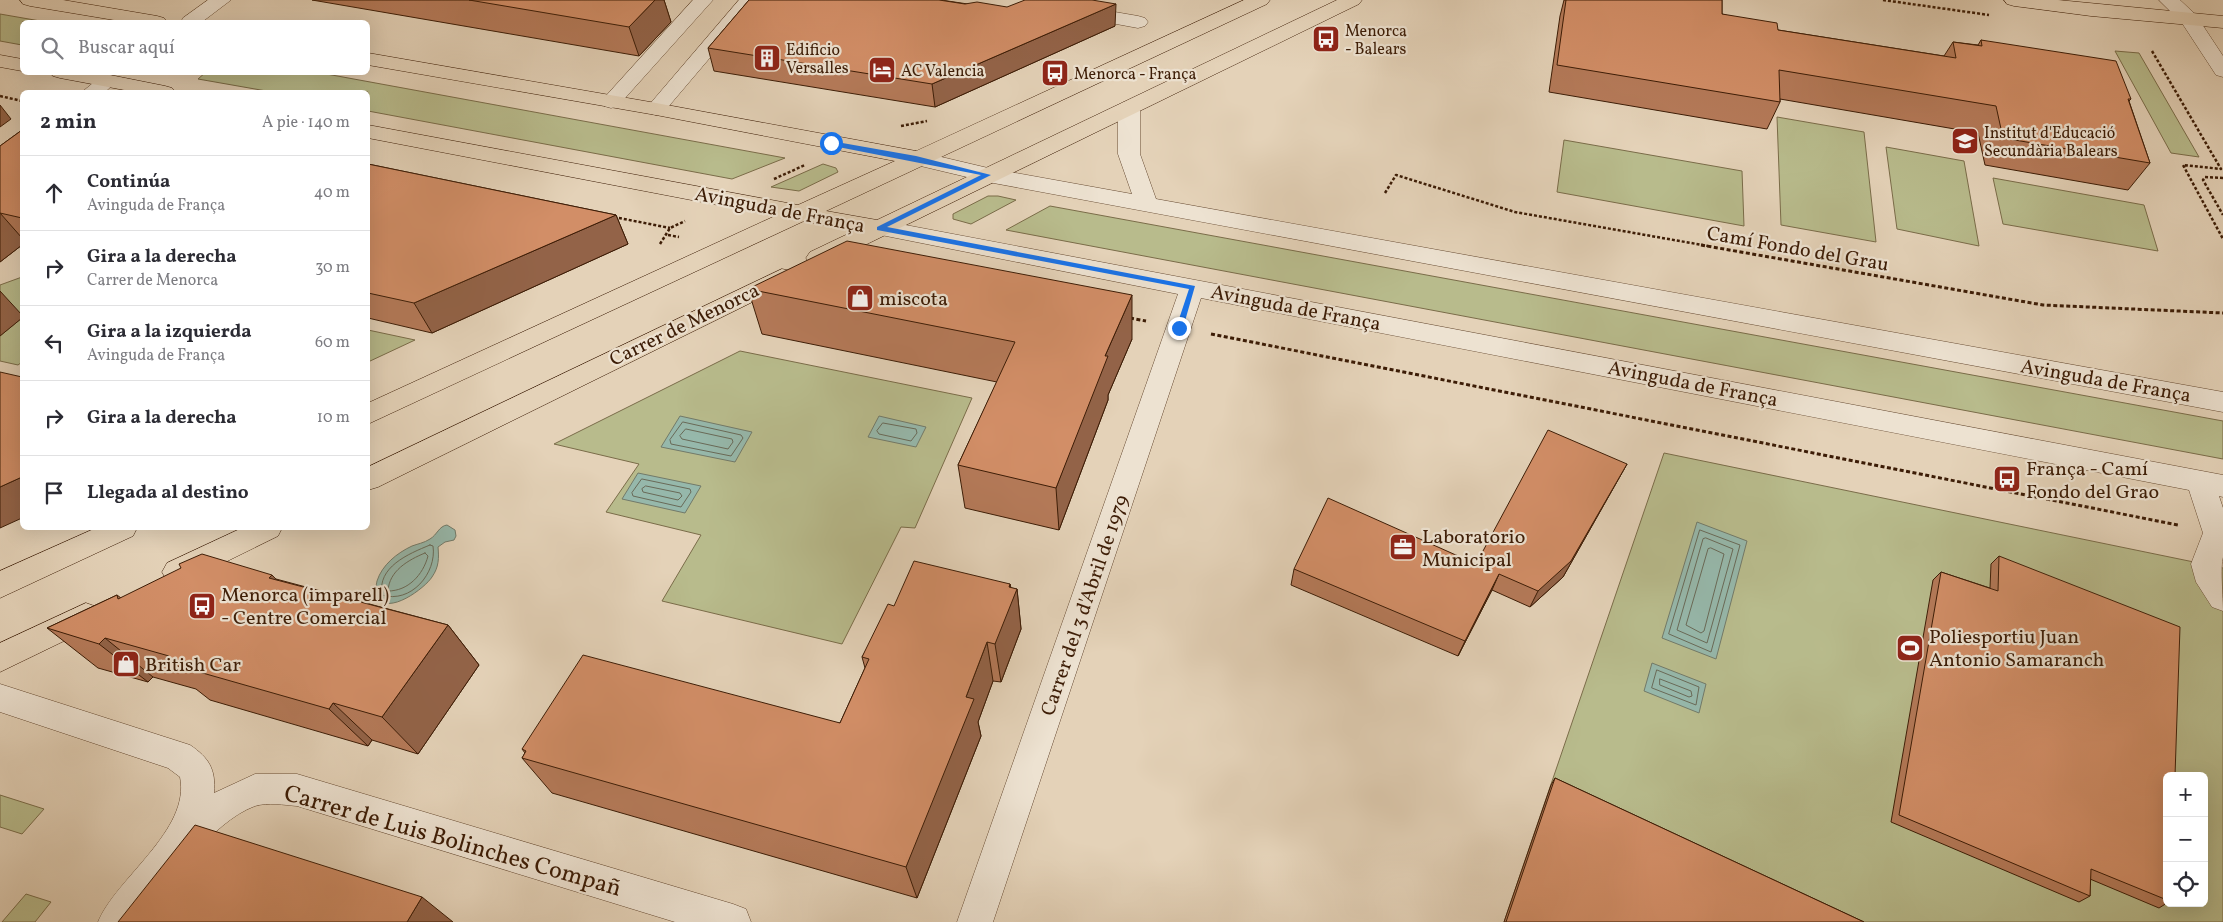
<!DOCTYPE html>
<html lang="es">
<meta charset="utf-8">
<style>
:root{--surface:#fff;--page:#f7f7f7;--text:#2b2b33;--muted:#7c7c81;--line:#e1e1e2}
body{margin:0;font-family:Vollkorn,serif;background:var(--page);color:var(--text)}
.controls{position:absolute;right:15px;bottom:15px;display:grid;overflow:hidden;border-radius:8px;box-shadow:0 5px 20px #0002}
.controls button{width:45px;height:45px;display:grid;place-items:center;padding:0;border:0;border-bottom:1px solid var(--line);background:var(--surface);color:var(--text);font:25px sans-serif}
.stop{position:absolute;width:15px;height:15px;margin:-11px;border:4px solid #1a73e8;border-radius:50%;background:#fff}
.stop.end{background:#1a73e8;border-color:#fff;box-shadow:0 1px 5px #0008}
.list{margin:0;padding:0;list-style:none}
h2{display:flex;justify-content:space-between;align-items:center;height:65px;margin:0;padding:0 20px;font-size:21px}
h2 small{font-size:16px;font-weight:400;color:var(--muted)}
.list li{display:grid;grid-template-columns:32px 1fr auto;gap:15px;align-items:center;box-sizing:border-box;height:75px;padding:0 20px;border-top:1px solid var(--line)}
.list b{display:block;font-size:19px;white-space:nowrap}
.list p{margin:0;font-size:16px;white-space:nowrap;color:var(--muted)}
.list em{font-size:16px;font-style:normal;color:var(--muted)}
.icon{flex:none;width:28px;height:28px;fill:none;stroke:currentColor;stroke-width:2;stroke-linecap:round;stroke-linejoin:round}
.map{position:relative;flex:none;width:2223px;height:922px;overflow:hidden}
.search{position:absolute;background:var(--surface);box-shadow:0 5px 20px #0002;left:20px;top:20px;width:350px;height:55px;display:flex;align-items:center;gap:12px;box-sizing:border-box;padding:0 18px;border-radius:8px;color:var(--muted);font-size:19px}
.panel{position:absolute;background:var(--surface);box-shadow:0 5px 20px #0002;left:20px;top:90px;width:350px;height:440px;border-radius:8px}
.map>svg:first-child{display:block}
.green{fill:#b8bb8c;stroke:#7a6c49;fill-rule:evenodd}
.water{fill:#96b8ab;stroke:#727a69}
.lines{fill:none;stroke-linecap:round;stroke-linejoin:round}
.shore{stroke:#696a58;stroke-width:1}
.minor-casing{stroke:#664a32;stroke-width:1}
.major-casing{stroke:#3c1c06;stroke-width:1}
.path-far1{stroke:#3c1c06;stroke-width:2.5;stroke-dasharray:3 2;stroke-linecap:butt}
.path{stroke:#3c1c06;stroke-width:3;stroke-dasharray:4 2.5;stroke-linecap:butt}
.minor{fill:#ede2d1;fill-rule:evenodd}
.major{fill:#e4d2b8;fill-rule:evenodd}
.wall{fill:#b57a59;stroke:#3c1c06}
.shaded-wall{fill:#936348;stroke:#3c1c06}
.building{fill:#d28e67;stroke:#3c1c06}
.route{fill:#1a73e8}
.labels{text-anchor:middle;stroke-width:4.5;stroke-linejoin:round;paint-order:stroke}
.far-poi-label{font-size:16px;fill:#3c1c06;stroke:#ede2d1;text-anchor:start}
.street-label{font-size:20px;fill:#3c1c06;stroke:#ede2d1}
.poi-label{font-size:20px;fill:#3c1c06;stroke:#ede2d1;text-anchor:start}
.near-street-label{font-size:24px;fill:#3c1c06;stroke:#ede2d1}
</style>
<div class="map">
<svg width="2223" height="922" viewBox="0 0 2223 922">
<rect width="100%" height="100%" fill="#e4d2b8"/>
<filter id="stains"><feTurbulence type="fractalNoise" baseFrequency=".004" numOctaves="4"/><feColorMatrix values="0 0 0 0 .2 0 0 0 0 .09 0 0 0 0 .02 0 0 0 .5 -.17"/></filter>
<radialGradient id="worn" r=".72"><stop offset=".6" stop-color="#630" stop-opacity="0"/><stop offset="1" stop-color="#630" stop-opacity=".3"/></radialGradient>
<g class="green">
<path d="M 0,14 L 46,22 L 22,22 L 22,45 L 0,41 Z"/>
<path d="M 2115,51 L 2139,53 L 2199,157 L 2171,153 Z"/>
<path d="M 206,72 L 321,73 L 785,158 L 732,179 L 368,111 L 368,92 L 272,92 L 198,79 Z"/>
<path d="M 1777,117 L 1864,132 L 1876,242 L 1781,225 Z"/>
<path d="M 1564,140 L 1742,171 L 1744,226 L 1557,192 Z"/>
<path d="M 1886,147 L 1964,161 L 1979,246 L 1897,229 Z"/>
<path d="M 823,164 L 836,168 L 838,172 L 799,191 L 771,187 Z"/>
<path d="M 1993,178 L 2144,205 L 2158,251 L 2003,224 Z"/>
<path d="M 988,196 L 998,196 L 1016,200 L 971,224 L 953,219 L 953,214 Z"/>
<path d="M 1050,206 L 2223,421 L 2223,459 L 1006,230 Z"/>
<path d="M 22,277 L 22,316 L 0,312 L 0,285 Z"/>
<path d="M 22,318 L 22,362 L 18,365 L 0,361 L 0,336 Z"/>
<path d="M 368,330 L 415,340 L 368,362 Z"/>
<path d="M 740,351 L 972,398 L 915,528 L 901,527 L 842,644 L 662,601 L 701,535 L 606,512 L 639,464 L 554,444 Z"/>
<path d="M 1664,453 L 2223,568 L 2223,922 L 1504,922 ZM 2167,776 L 2204,776 L 2204,903 L 2167,903 Z"/>
<path d="M 0,795 L 44,809 L 22,834 L 0,827 Z"/>
<path d="M 26,894 L 51,902 L 35,922 L 2,922 Z"/>
</g>
<g class="water">
<path d="M 680,416 L 752,432 L 735,462 L 661,447 Z"/>
<path d="M 879,416 L 926,427 L 916,447 L 868,437 Z"/>
<path d="M 638,473 L 701,486 L 685,513 L 622,499 Z"/>
<path d="M 1697,522 L 1747,541 L 1716,659 L 1662,638 Z"/>
<path d="M 447,525 L 455,530 L 456,536 L 454,540 L 445,542 L 438,547 C 439,558 439,567 432,577 C 425,588 388,616 377,597 C 375,592 376,586 377,581 C 382,565 397,553 412,546 C 417,544 424,543 430,539 C 437,535 439,526 447,525 Z"/>
<path d="M 1652,663 L 1706,684 L 1699,713 L 1644,691 Z"/>
</g>
<g class="lines">
<g class="shore">
<path d="M 683,422 L 741,435 L 743,438 L 731,456 L 671,444 L 670,440 Z"/>
<path d="M 883,423 L 916,429 L 917,433 L 911,441 L 879,434 L 877,431 Z"/>
<path d="M 686,429 L 732,439 L 733,442 L 728,449 L 682,439 L 680,436 Z"/>
<path d="M 642,479 L 690,489 L 691,492 L 681,507 L 633,496 L 632,493 Z"/>
<path d="M 646,486 L 680,493 L 682,496 L 678,500 L 643,492 L 642,489 Z"/>
<path d="M 1700,530 L 1740,545 L 1711,652 L 1669,634 Z"/>
<path d="M 1706,538 L 1733,549 L 1707,643 L 1677,630 L 1703,539 Z"/>
<path d="M 430,545 L 433,546 C 437,573 411,604 382,595 C 377,567 408,554 430,545 Z"/>
<path d="M 1711,548 L 1724,554 L 1704,631 L 1701,633 L 1686,625 L 1708,549 Z"/>
<path d="M 425,553 L 428,556 C 423,575 408,591 388,591 C 389,571 408,560 425,553 Z"/>
<path d="M 1657,670 L 1699,687 L 1696,705 L 1652,688 Z"/>
<path d="M 1660,679 L 1691,691 L 1692,696 L 1689,697 L 1660,685 Z"/>
</g>
<g class="minor-casing">
<g id="minor">
<path d="M 208,0 L 231,0 L 202,22 L 181,22 L 183,18 Z"/>
<path d="M 693,0 L 713,0 L 618,106 L 611,108 L 604,106 L 601,102 L 604,98 Z"/>
<path d="M 739,0 L 759,0 L 663,113 L 656,115 L 649,113 L 645,109 L 649,105 Z"/>
<path d="M 2159,0 L 2180,0 L 2196,15 L 2223,56 L 2223,77 L 2216,75 L 2182,23 Z"/>
<path d="M 1080,6 L 1138,16 L 1145,18 L 1148,22 L 1145,26 L 1138,28 L 1073,16 L 1070,12 L 1073,8 Z"/>
<path d="M 106,76 L 113,78 L 116,82 L 105,92 L 82,92 L 99,78 Z"/>
<path d="M 1129,101 L 1136,103 L 1140,107 L 1140,154 L 1156,199 L 2223,392 L 2223,412 L 988,182 L 908,163 L 905,158 L 908,153 L 916,151 L 988,168 L 1132,194 L 1118,154 L 1118,107 L 1122,103 Z"/>
<path d="M 879,220 L 2223,475 L 2223,497 L 2219,496 L 2223,508 L 2223,557 C 2220,567 2223,598 2223,611 L 2212,607 L 2196,582 L 2191,564 L 2203,533 L 2189,490 L 1201,298 L 993,922 L 957,922 L 1178,294 L 871,233 L 867,228 L 871,223 Z"/>
<path d="M 0,684 L 190,745 C 209,758 216,769 214,793 L 255,774 L 297,774 L 733,904 L 746,909 L 751,922 L 675,922 L 297,806 C 284,805 268,802 255,806 C 211,822 168,887 139,922 L 98,922 C 116,878 191,830 180,777 L 168,768 L 0,712 Z"/>
</g>
</g>
<g class="major-casing">
<g id="major">
<path d="M 20,0 L 63,0 L 157,16 L 164,18 L 167,22 L 126,22 L 30,6 L 23,4 Z"/>
<path d="M 1244,0 L 1270,0 L 1267,4 L 826,211 L 877,220 L 1337,0 L 1362,0 L 1359,4 L 826,264 L 818,266 L 810,264 L 806,258 L 810,252 L 854,231 L 804,221 L 368,424 L 368,403 L 775,216 L 368,138 L 368,125 L 798,205 L 895,161 L 656,115 L 368,65 L 368,53 L 656,103 L 916,151 Z"/>
<path d="M 2004,0 L 2058,0 L 2223,16 L 2223,28 L 2091,16 L 2014,6 L 2007,4 Z"/>
<path d="M 0,55 L 22,59 L 22,71 L 0,67 Z"/>
<path d="M 50,72 L 95,72 L 165,86 L 172,88 L 175,92 L 135,92 L 60,78 L 53,76 Z"/>
<path d="M 782,269 L 791,271 L 794,277 L 791,283 L 378,487 L 368,490 L 368,467 Z"/>
<path d="M 96,528 L 137,528 L 133,536 L 0,598 L 0,571 Z"/>
<path d="M 242,528 L 282,528 L 278,536 L 187,581 L 177,584 L 167,581 L 162,572 L 167,563 Z"/>
<path d="M 86,603 L 97,607 L 101,616 L 97,625 L 0,672 L 0,643 Z"/>
</g>
</g>
<g class="path-far1">
<path d="M 1883,0 L 1989,15"/>
<path d="M 2152,51 L 2221,169 L 2183,165 L 2223,239"/>
<path d="M 0,96 L 22,101"/>
<path d="M 901,126 L 927,121"/>
<path d="M 2223,178 L 2205,177 L 2203,180 L 2223,215"/>
<path d="M 774,179 L 805,165"/>
<path d="M 1385,193 L 1396,175 L 1515,212 L 1708,246"/>
<path d="M 614,217 L 670,228"/>
<path d="M 668,235 L 679,237"/>
<path d="M 660,244 L 670,228 L 685,221"/>
</g>
<g class="path">
<path d="M 1701,245 L 2043,305 L 2223,313"/>
<path d="M 1130,318 L 1146,321"/>
<path d="M 1211,334 L 2178,525"/>
</g>
<use href="#minor" class="minor"/>
<use href="#major" class="major"/>
</g>
<g class="wall">
<path d="M 312,0 L 664,0 L 671,22 L 639,56 Z"/>
<path d="M 749,0 L 941,0 L 1115,26 L 935,107 L 714,71 L 708,48 Z"/>
<path d="M 1564,0 L 1722,0 L 1722,14 L 1778,30 L 1944,56 L 1953,42 L 1978,45 L 1981,40 L 2131,99 L 2129,101 L 2150,163 L 2128,190 L 1985,165 L 1978,133 L 1780,99 L 1780,102 L 1767,129 L 1549,92 L 1560,16 Z"/>
<path d="M 22,130 L 22,245 L 0,262 L 0,146 Z"/>
<path d="M 368,164 L 616,215 L 628,244 L 432,333 L 368,318 Z"/>
<path d="M 748,289 L 1132,339 L 1108,395 L 1108,400 L 1059,530 L 965,508 L 958,465 L 997,382 L 762,334 Z"/>
<path d="M 1627,464 L 1563,577 L 1530,607 L 1492,590 L 1458,656 L 1291,585 L 1294,569 L 1476,564 Z"/>
<path d="M 1999,556 L 2167,776 L 2167,903 L 2159,908 L 2090,879 L 2090,896 L 2079,902 L 1891,822 L 1933,580 L 1941,572 L 1990,588 L 1991,564 Z"/>
<path d="M 276,579 L 448,625 L 479,665 L 418,754 L 372,740 L 368,746 L 210,700 L 196,689 L 153,677 L 148,682 L 98,668 L 47,628 L 117,595 L 121,598 Z"/>
<path d="M 1010,584 L 1011,588 L 1017,589 L 1021,629 L 1001,682 L 993,681 L 978,722 L 981,736 L 917,898 L 552,793 L 522,758 L 525,753 L 522,749 L 840,723 L 865,668 L 862,657 L 894,606 Z"/>
<path d="M 1555,778 L 1864,922 L 1504,922 L 1551,785 Z"/>
</g>
<g class="shaded-wall">
<path d="M 655,0 L 664,0 L 671,22 L 639,56 L 629,27 Z"/>
<path d="M 1116,4 L 1115,26 L 935,107 L 932,84 Z"/>
<path d="M 0,105 L 11,119 L 0,127 Z"/>
<path d="M 0,213 L 22,238 L 22,245 L 0,262 Z"/>
<path d="M 616,215 L 628,244 L 432,333 L 414,303 Z"/>
<path d="M 0,291 L 22,315 L 22,318 L 0,336 Z"/>
<path d="M 1132,295 L 1132,339 L 1108,395 L 1108,400 L 1059,530 L 1056,488 L 1105,356 Z"/>
<path d="M 1627,464 L 1563,577 L 1530,607 L 1538,591 Z"/>
<path d="M 22,477 L 22,518 L 0,528 L 0,487 Z"/>
<path d="M 1499,574 L 1492,590 L 1458,656 L 1465,641 Z"/>
<path d="M 272,575 L 311,615 L 269,578 Z"/>
<path d="M 1010,584 L 1012,600 L 1017,589 L 1021,629 L 1001,682 L 995,644 Z"/>
<path d="M 448,625 L 479,665 L 418,754 L 382,717 Z"/>
<path d="M 105,638 L 153,677 L 148,682 L 99,644 Z"/>
<path d="M 987,642 L 993,681 L 978,722 L 981,736 L 917,898 L 906,867 L 966,697 Z"/>
<path d="M 333,703 L 372,740 L 368,746 L 329,709 Z"/>
<path d="M 422,897 L 453,922 L 407,922 Z"/>
</g>
<g class="building">
<path d="M 469,0 L 655,0 L 629,27 Z"/>
<path d="M 749,0 L 939,0 L 965,4 L 977,2 L 1007,7 L 1025,0 L 1092,0 L 1116,4 L 932,84 L 708,48 Z"/>
<path d="M 1566,0 L 1722,0 L 1722,14 L 1777,23 L 1778,30 L 1956,58 L 1953,42 L 1982,46 L 1981,40 L 2116,61 L 2131,99 L 2128,99 L 2150,163 L 2003,138 L 1996,106 L 1779,70 L 1780,102 L 1557,65 Z"/>
<path d="M 22,130 L 22,218 L 0,213 L 0,146 Z"/>
<path d="M 368,164 L 616,215 L 414,303 L 368,293 Z"/>
<path d="M 847,241 L 1132,295 L 1105,356 L 1108,356 L 1056,488 L 958,465 L 1015,342 L 748,289 Z"/>
<path d="M 0,372 L 22,377 L 22,477 L 0,487 Z"/>
<path d="M 1548,430 L 1627,464 L 1571,561 L 1538,591 L 1499,574 L 1465,641 L 1294,569 L 1328,498 L 1476,564 Z"/>
<path d="M 202,554 L 272,575 L 269,578 L 448,625 L 382,717 L 333,703 L 329,709 L 164,662 L 169,656 L 105,638 L 99,644 L 47,628 L 117,595 L 118,599 L 181,568 L 179,564 Z"/>
<path d="M 1999,556 L 2180,627 L 2175,776 L 2167,776 L 2167,900 L 2091,869 L 2090,896 L 1899,815 L 1941,572 L 1998,591 Z"/>
<path d="M 914,561 L 1010,584 L 1009,587 L 1017,589 L 995,644 L 987,642 L 966,697 L 974,699 L 906,867 L 522,758 L 526,751 L 522,749 L 583,655 L 840,723 L 869,659 L 862,657 L 888,604 L 894,606 Z"/>
<path d="M 1555,778 L 1864,922 L 1506,922 Z"/>
<path d="M 195,825 L 422,897 L 407,922 L 118,922 Z"/>
</g>
<path class="route" d="M 831,141 L 916,156 L 991,175 L 887,227 L 1195,286 L 1183,328 L 1179,331 L 1176,328 L 1189,289 L 877,230 L 877,227 L 981,175 L 828,145 Z"/>
<defs>
<g id="bus-square" transform="scale(1.4375)"><rect x="-9" y="-9" width="18" height="18" rx="4" fill="#8f2418" stroke="#ede2d1"/><path d="M-5-6H5V4H4V6H2V4H-2V6H-4V4H-5ZM-3.5-4V0h7V-4ZM-3.5 1.2v1.5H-2V1.2ZM2 1.2v1.5H3.5V1.2Z" fill="#fff"/></g>
<g id="building-square" transform="scale(1.4375)"><rect x="-9" y="-9" width="18" height="18" rx="4" fill="#8f2418" stroke="#ede2d1"/><path d="M-4-6H4V6H1V3H-1V6H-4ZM-2.5-4.3h1.7v1.8h-1.7ZM.8-4.3h1.7v1.8H.8ZM-2.5-1h1.7V.8h-1.7ZM.8-1h1.7V.8H.8Z" fill="#fff"/></g>
<g id="hotel-square" transform="scale(1.4375)"><rect x="-9" y="-9" width="18" height="18" rx="4" fill="#8f2418" stroke="#ede2d1"/><path d="M-6-4.5h1.5V1H6V5H4.5V3h-9V5H-6ZM-4 0a1.8 1.8 0 1 1 3.6 0ZM.5 0V-2.5h3Q6-2.5 6 0Z" fill="#fff"/></g>
<g id="school-square" transform="scale(1.4375)"><rect x="-9" y="-9" width="18" height="18" rx="4" fill="#8f2418" stroke="#ede2d1"/><path d="M0-5L7-2L0 1L-7-2ZM-4 1L0 2.5L4 1V4Q0 6-4 4Z" fill="#fff"/></g>
<g id="shop-square" transform="scale(1.4375)"><rect x="-9" y="-9" width="18" height="18" rx="4" fill="#8f2418" stroke="#ede2d1"/><path d="M-5-2.5h2.3a2.7 3.5 0 0 1 5.4 0H5L5.5 6h-11ZM-1.5-2.5h3a1.5 2.3 0 0 0-3 0Z" fill="#fff"/></g>
<g id="office-square" transform="scale(1.4375)"><rect x="-9" y="-9" width="18" height="18" rx="4" fill="#8f2418" stroke="#ede2d1"/><path d="M-6-3h4V-5.5h4V-3h4V5H-6ZM-1-4.5V-3h2v-1.5ZM-6 0V1H6V0Z" fill="#fff"/></g>
<g id="stadium-square" transform="scale(1.4375)"><rect x="-9" y="-9" width="18" height="18" rx="4" fill="#8f2418" stroke="#ede2d1"/><path d="M0-5a6.5 5 0 1 0 0 10a6.5 5 0 1 0 0-10ZM-3.5-1.8h7v3.6h-7Z" fill="#fff"/></g>
</defs>
<g fill-rule="evenodd">
<use href="#bus-square" x="1326" y="39"/>
<use href="#building-square" x="767" y="58"/>
<use href="#hotel-square" x="882" y="70"/>
<use href="#bus-square" x="1055" y="73"/>
<use href="#school-square" x="1965" y="141"/>
<use href="#shop-square" x="860" y="298"/>
<use href="#bus-square" x="2007" y="479"/>
<use href="#office-square" x="1403" y="547"/>
<use href="#bus-square" x="202" y="606"/>
<use href="#stadium-square" x="1910" y="648"/>
<use href="#shop-square" x="126" y="664"/>
</g>
<g class="labels">
<g class="far-poi-label">
<text x="1345" y="36">Menorca<tspan x="1345" dy="18">- Balears</tspan></text>
<text x="786" y="55">Edificio<tspan x="786" dy="18">Versalles</tspan></text>
<text x="901" y="76">AC Valencia</text>
<text x="1074" y="79">Menorca - França</text>
<text x="1984" y="138">Institut d'Educació<tspan x="1984" dy="18">Secundària Balears</tspan></text>
</g>
<g class="street-label">
<text transform="translate(780 209) rotate(11)" y="7">Avinguda de França</text>
<text transform="translate(1798 248) rotate(10)" y="7">Camí Fondo del Grau</text>
<text transform="translate(1296 307) rotate(11)" y="7">Avinguda de França</text>
<text transform="translate(684 324) rotate(-26)" y="7">Carrer de Menorca</text>
<text transform="translate(2106 380) rotate(10)" y="7">Avinguda de França</text>
<text transform="translate(1693 383) rotate(11)" y="7">Avinguda de França</text>
<text transform="translate(1084 605) rotate(-71)" y="7">Carrer del 3 d'Abril de 1979</text>
</g>
<g class="poi-label">
<text x="879" y="305">miscota</text>
<text x="2026" y="475">França - Camí<tspan x="2026" dy="23">Fondo del Grao</tspan></text>
<text x="1422" y="543">Laboratorio<tspan x="1422" dy="23">Municipal</tspan></text>
<text x="221" y="601">Menorca (imparell)<tspan x="221" dy="23">- Centre Comercial</tspan></text>
<text x="1929" y="643">Poliesportiu Juan<tspan x="1929" dy="23">Antonio Samaranch</tspan></text>
<text x="145" y="671">British Car</text>
</g>
<g class="near-street-label">
<text transform="translate(453 840) rotate(16)" y="8">Carrer de Luis Bolinches Compañ</text>
</g>
</g>
<rect width="100%" height="100%" filter="url(#stains)"/>
<rect width="100%" height="100%" fill="url(#worn)"/>
</svg>
<div class="controls">
<button>+</button>
<button>−</button>
<button><svg class="icon" aria-label="locate" viewBox="0 0 24 24"><circle cx="12" cy="12" r="6"/><path d="M12 2v4M12 18v4M2 12h4M18 12h4"/></svg></button>
</div>
<div class="stop" style="left:831px;top:143px"></div>
<div class="stop end" style="left:1179px;top:328px"></div>
<div class="search"><svg class="icon" aria-label="search" viewBox="0 0 24 24"><circle cx="10" cy="10" r="6"/><path d="M15 15l6 6"/></svg>Buscar aquí</div>
<section class="panel">
<h2>2 min<small>A pie · 140 m</small></h2>
<ul class="list">
<li><svg class="icon" aria-label="ahead" viewBox="0 0 24 24"><path d="M12 20V5M6 11l6-6 6 6"/></svg><div><b>Continúa</b><p>Avinguda de França</p></div><em>40 m</em></li>
<li><svg class="icon" aria-label="right" viewBox="0 0 24 24"><path d="M7 20v-9h11M14 6l5 5-5 5"/></svg><div><b>Gira a la derecha</b><p>Carrer de Menorca</p></div><em>30 m</em></li>
<li><svg class="icon" aria-label="left" viewBox="0 0 24 24"><path d="M17 20v-9H6M10 6l-5 5 5 5"/></svg><div><b>Gira a la izquierda</b><p>Avinguda de França</p></div><em>60 m</em></li>
<li><svg class="icon" aria-label="right" viewBox="0 0 24 24"><path d="M7 20v-9h11M14 6l5 5-5 5"/></svg><div><b>Gira a la derecha</b></div><em>10 m</em></li>
<li><svg class="icon" aria-label="arrive" viewBox="0 0 24 24"><path d="M6 21V4h12l-3 4 3 4H6"/></svg><div><b>Llegada al destino</b></div></li>
</ul>
</section>
</div>
